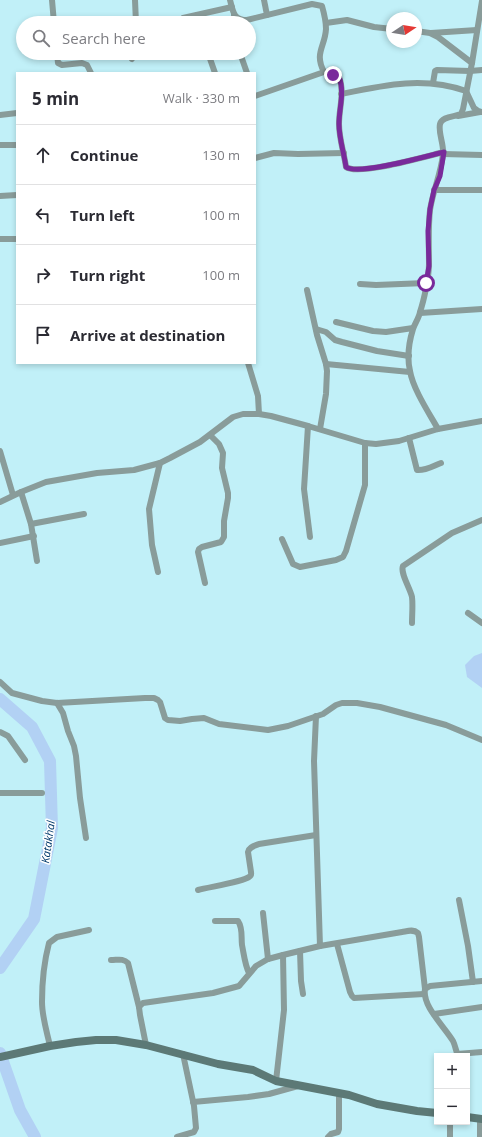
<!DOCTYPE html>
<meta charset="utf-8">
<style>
:root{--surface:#fff;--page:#f7f7f7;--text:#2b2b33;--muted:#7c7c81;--line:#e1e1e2}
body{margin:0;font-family:"Open Sans",sans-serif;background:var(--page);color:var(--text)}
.controls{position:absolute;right:12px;bottom:12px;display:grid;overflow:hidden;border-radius:0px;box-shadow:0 2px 6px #0003}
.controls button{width:36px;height:36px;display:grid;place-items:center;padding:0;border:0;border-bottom:1px solid var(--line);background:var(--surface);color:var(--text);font:20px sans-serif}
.compass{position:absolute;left:386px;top:12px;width:36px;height:36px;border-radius:50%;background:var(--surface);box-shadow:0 2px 6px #0003;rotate:78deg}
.stop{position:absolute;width:12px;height:12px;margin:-9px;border:3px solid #792a9b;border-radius:50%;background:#fff}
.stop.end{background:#792a9b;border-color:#fff;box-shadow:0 1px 4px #0008}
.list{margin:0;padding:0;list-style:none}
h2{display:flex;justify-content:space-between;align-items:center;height:52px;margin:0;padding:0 16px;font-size:17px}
h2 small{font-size:13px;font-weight:400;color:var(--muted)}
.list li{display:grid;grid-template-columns:26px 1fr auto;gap:12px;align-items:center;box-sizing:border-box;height:60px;padding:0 16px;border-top:1px solid var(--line)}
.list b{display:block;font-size:15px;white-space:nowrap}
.list em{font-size:13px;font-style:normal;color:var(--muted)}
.icon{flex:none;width:22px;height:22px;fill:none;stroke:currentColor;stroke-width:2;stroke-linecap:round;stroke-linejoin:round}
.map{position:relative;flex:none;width:482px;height:1137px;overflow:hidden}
.search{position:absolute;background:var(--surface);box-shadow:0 2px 6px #0003;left:16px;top:16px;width:240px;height:44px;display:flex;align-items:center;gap:10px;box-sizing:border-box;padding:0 14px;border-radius:22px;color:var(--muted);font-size:15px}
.panel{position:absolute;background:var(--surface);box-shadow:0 2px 6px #0003;left:16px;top:72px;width:240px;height:292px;border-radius:0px}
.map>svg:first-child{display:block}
.water{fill:#b2d1f4}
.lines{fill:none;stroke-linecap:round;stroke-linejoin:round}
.river{stroke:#b2d1f4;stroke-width:12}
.street{stroke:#899c9a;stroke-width:6}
.secondary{stroke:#5c7976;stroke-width:8}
.route{stroke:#792a9b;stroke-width:5}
.labels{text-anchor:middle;stroke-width:3;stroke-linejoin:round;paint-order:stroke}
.water-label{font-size:11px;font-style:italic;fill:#00396b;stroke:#fff}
</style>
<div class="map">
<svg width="482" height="1137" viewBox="0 0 482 1137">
<rect width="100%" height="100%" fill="#c1f0f8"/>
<path class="water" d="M 482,653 L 482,688 L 467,677 L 465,665 L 474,656 Z"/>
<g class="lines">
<g class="river">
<path d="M 0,699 L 32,727 L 50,761 L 52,828 L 34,919 L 0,968"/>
<path d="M 0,1053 L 20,1110 L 35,1137"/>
</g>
<g class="street">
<path d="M 52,0 L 54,23"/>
<path d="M 135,0 L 136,23"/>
<path d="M 230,0 C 233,11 233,20 247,20 L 312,4 L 322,6 C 324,13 326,21 326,29 C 325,47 314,53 324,72 L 339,77 C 345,92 339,108 339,124 C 339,138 344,153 346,167 C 358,176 427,156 444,152"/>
<path d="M 264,0 L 267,15"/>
<path d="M 197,15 L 200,23"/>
<path d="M 234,15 L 235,23"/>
<path d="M 182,23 L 181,20 L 183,18 L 232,7"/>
<path d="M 326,23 L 347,20 L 374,27 L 392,29"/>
<path d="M 416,31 L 430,33 L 438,37 L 472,63"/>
<path d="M 431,33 L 477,30"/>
<path d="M 57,53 L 58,63 L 62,65 L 82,63 L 87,65 L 91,73"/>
<path d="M 208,53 L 215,73"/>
<path d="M 240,53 L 247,73"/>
<path d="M 132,59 L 135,53"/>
<path d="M 433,83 L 435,71 L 437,70 L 470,71 L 482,70"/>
<path d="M 341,94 C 384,85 424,76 466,91 L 474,108 L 478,111 L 482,112"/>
<path d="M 255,96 L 324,72"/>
<path d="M 0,115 L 17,113"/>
<path d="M 458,116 L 480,112"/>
<path d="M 0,145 L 17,145"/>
<path d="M 443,154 L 482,155"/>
<path d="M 255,158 L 274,153 L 298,154 L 344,153"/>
<path d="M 434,190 L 482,190"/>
<path d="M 0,196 L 17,195"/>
<path d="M 0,239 L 17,239"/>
<path d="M 360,284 L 376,285 L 426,283"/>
<path d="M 307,290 L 317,335 L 326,364 L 327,371 L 326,394 L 320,429"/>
<path d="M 420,313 L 482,309"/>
<path d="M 336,322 L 373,331 L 386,332 L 413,328"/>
<path d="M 316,329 L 326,332 L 335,340 L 342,342 L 377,351 L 409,356"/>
<path d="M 248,363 L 258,396 L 259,414"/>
<path d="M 326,364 L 410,372"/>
<path d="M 308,426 L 304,489 L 310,537"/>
<path d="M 438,429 C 429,413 413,389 410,371 C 407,358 409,342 413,329 C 415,323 419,318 420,312 C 424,300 429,277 429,264 C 429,246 428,228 430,210 C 433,190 441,174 443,154 C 444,144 438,133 440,124 C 442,116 455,117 461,114 L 463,109 L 472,63 L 482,1"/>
<path d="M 409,438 L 417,470 C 425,471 433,466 441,463"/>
<path d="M 0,451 L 13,495"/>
<path d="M 21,492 L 31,524 L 37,561"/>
<path d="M 0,502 L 21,492 L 46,482 L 97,473 L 134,470 L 160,463 L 170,458 L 200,442 L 233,417 L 243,414 L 259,414 L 271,416 L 308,426 L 365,443 L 376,444 L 399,441 L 438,429 L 482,421"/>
<path d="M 31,524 L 84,514"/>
<path d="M 282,539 L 293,564 L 300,567 L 336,560 L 343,557 L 346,551 L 365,485 L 365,443"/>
<path d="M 0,543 L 34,536"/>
<path d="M 158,572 L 152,545 L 149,509 L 160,463"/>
<path d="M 205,583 L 198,552 L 199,549 L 202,547 L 221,542 L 224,537 L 224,521 L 228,498 L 228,493 L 222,468 L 223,453 L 219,444 L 210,435"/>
<path d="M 468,613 L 482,623"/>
<path d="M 412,623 C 412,614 413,605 412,597 C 410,588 400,573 403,566 L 452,533 L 482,520"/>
<path d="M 0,682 L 12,693 L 42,701 L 57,703 L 145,698 L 154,698 L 158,700 L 160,702 L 165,718 L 168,720 L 180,721 L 192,719 L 204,718 L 219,724 L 268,730 L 288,726 L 323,714 L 336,705 L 342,703 L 357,703 L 380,707 L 446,725 L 482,740"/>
<path d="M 57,703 L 63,713 L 68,731 L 74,746 L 76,756 L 80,798 L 86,838"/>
<path d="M 316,716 L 314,761 L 320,946"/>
<path d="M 0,732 L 8,736 L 25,760"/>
<path d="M 0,793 L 42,793"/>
<path d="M 198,890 C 209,887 242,882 249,877 C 252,875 251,874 251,872 L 248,852 C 249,847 254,846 259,844 L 316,835"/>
<path d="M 459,900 L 468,946 L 473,982"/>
<path d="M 263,913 L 268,959"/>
<path d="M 215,921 L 238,921 C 243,928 241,937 242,945 C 244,955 245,965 249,973"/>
<path d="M 337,944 L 350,992 L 352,996 L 354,998 L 424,994"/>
<path d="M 300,951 L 301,981 L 303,994"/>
<path d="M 111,960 C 118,960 123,958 128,963 L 139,1007"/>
<path d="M 434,1014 L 482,1007"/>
<path d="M 146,1045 L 140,1015 L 139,1007 L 143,1003 L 213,993 L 239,986 L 256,966 L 268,959 L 283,955 L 320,946 L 402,932 C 408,931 413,929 418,933 L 419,937 L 425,989"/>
<path d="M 50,1046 C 47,1032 42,1017 42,1002 C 42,983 44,962 49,943 L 57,937 L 89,930"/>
<path d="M 457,1054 L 482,1052"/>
<path d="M 458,1056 C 456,1051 455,1045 453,1041 C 444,1026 422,1006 425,989 L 430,986 L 482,981"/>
<path d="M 276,1081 L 284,1010 L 283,955"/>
<path d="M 193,1102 L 248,1097 L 269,1094 L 298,1086"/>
<path d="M 177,1137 L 194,1132 L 196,1128 L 194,1106 L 183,1054"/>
<path d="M 328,1137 L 331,1134 L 338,1132 L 339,1129 L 339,1094"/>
<path d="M 450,1137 L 450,1122"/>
<path d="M 480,1137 L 480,1119"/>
</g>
<g class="secondary">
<path d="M 0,1057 L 50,1046 L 76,1042 L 96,1040 L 116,1040 L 146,1045 L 218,1064 L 253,1070 L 276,1081 L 349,1095 L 377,1104 L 417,1111 L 437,1113"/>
<path d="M 467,1117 L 482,1119"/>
</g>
</g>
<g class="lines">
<path class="route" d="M 333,75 L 339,77 C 345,92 339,108 339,124 C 339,138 344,153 346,167 C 358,176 427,156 444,152 L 440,176 L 434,190 L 430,209 L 428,231 L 429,266 L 426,283"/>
</g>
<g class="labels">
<g class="water-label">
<text transform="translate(48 842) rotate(-82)" y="4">Katakhal</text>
</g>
</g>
</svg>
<div class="controls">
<button>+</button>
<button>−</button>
</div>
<svg class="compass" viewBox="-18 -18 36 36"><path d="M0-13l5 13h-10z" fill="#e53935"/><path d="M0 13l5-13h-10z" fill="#7c7c81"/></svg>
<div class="stop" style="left:426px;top:283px"></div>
<div class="stop end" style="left:333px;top:75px"></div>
<div class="search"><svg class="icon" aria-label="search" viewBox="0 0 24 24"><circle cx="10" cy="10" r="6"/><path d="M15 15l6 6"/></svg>Search here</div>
<section class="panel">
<h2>5 min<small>Walk · 330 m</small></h2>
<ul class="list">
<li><svg class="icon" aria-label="ahead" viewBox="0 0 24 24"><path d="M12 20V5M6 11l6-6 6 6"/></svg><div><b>Continue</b></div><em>130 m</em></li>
<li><svg class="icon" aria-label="left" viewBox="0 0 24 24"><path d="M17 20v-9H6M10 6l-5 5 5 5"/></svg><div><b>Turn left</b></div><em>100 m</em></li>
<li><svg class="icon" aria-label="right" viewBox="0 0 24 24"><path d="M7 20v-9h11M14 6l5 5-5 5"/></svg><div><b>Turn right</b></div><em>100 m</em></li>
<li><svg class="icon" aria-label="arrive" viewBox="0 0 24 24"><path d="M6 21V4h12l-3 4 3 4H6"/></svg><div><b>Arrive at destination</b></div></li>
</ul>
</section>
</div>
